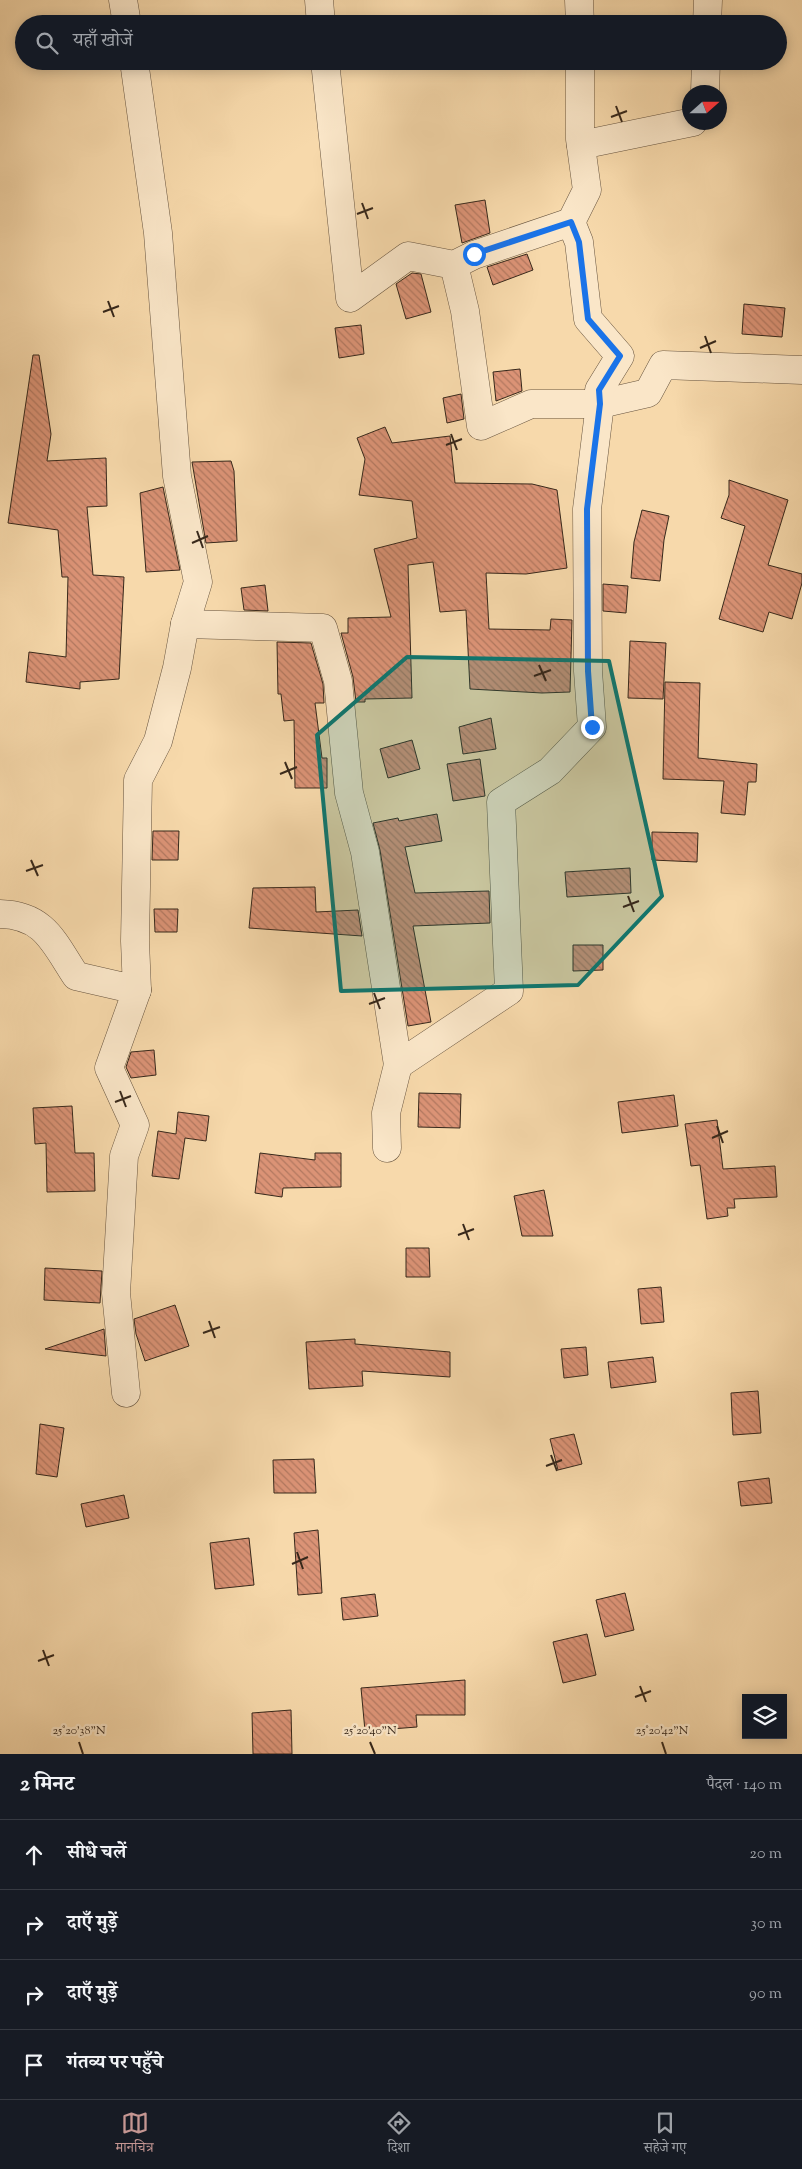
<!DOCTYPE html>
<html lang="hi">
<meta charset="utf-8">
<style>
:root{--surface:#171b24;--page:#242831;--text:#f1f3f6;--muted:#9ea1a6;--line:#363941;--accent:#c59692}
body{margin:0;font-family:"Sorts Mill Goudy","Noto Serif Devanagari",serif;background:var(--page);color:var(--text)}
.controls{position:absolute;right:15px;bottom:15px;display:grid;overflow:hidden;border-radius:0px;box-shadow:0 2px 12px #0003}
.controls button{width:45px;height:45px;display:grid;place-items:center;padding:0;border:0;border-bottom:1px solid var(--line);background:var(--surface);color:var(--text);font:25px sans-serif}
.compass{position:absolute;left:682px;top:85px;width:45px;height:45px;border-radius:50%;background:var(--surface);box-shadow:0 2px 12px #0003;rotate:69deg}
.stop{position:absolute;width:15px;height:15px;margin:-11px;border:4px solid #1a73e8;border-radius:50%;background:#fff}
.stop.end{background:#1a73e8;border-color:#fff;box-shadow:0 1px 5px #0008}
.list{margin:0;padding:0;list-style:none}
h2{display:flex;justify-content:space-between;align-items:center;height:65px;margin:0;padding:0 20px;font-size:21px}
h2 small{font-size:16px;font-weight:400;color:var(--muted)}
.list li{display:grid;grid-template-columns:32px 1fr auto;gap:15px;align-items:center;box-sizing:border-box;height:70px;padding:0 20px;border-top:1px solid var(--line)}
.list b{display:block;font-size:19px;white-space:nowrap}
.list em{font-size:16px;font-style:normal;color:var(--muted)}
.icon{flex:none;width:28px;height:28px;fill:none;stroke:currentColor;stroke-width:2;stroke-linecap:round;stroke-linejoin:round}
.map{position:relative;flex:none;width:802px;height:1754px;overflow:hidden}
.search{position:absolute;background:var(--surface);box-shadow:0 2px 12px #0003;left:15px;right:15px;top:15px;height:55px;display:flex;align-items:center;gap:12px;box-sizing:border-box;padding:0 18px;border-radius:28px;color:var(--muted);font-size:19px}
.sheet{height:345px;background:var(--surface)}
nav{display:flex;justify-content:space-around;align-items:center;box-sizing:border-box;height:70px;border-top:1px solid var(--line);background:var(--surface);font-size:14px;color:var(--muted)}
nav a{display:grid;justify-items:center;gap:2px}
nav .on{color:var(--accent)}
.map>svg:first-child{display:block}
.building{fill:url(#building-back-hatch);stroke:#37281b}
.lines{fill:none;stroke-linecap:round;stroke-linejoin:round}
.street-casing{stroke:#67543f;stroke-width:29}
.street{stroke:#fae6c8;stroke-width:28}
.route{stroke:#1a73e8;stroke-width:6}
.marked{fill:#0f766e;fill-opacity:0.2;stroke:#0f766e;stroke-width:4;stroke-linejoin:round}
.ticks{fill:none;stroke:#37281b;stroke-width:2}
.ticks-label{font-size:12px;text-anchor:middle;fill:#37281b;stroke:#fae6c8;stroke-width:4.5;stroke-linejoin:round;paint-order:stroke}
</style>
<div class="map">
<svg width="802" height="1754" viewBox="0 0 802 1754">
<defs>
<pattern id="building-back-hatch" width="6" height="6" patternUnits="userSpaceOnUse" patternTransform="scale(1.25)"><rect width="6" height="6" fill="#db9376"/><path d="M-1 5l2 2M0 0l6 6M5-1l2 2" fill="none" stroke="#b27860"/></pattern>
</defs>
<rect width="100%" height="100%" fill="#f7d9ab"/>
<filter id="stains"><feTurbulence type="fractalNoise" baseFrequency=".004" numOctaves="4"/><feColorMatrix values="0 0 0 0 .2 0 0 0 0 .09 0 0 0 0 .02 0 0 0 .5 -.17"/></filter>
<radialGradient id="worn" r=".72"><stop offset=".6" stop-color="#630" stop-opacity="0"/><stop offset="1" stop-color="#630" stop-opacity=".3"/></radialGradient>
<g class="building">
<path d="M 485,200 L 490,233 L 462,243 L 455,205 Z"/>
<path d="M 527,254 L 533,270 L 493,285 L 487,267 Z"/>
<path d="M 412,273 L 421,274 L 431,312 L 406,319 L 396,284 Z"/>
<path d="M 744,304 L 785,308 L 782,337 L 742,334 Z"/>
<path d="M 361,325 L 364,354 L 339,358 L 335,328 Z"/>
<path d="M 33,355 L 39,355 L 51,434 L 47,461 L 106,458 L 107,506 L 87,507 L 93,575 L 124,577 L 119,679 L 80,682 L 80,689 L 26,682 L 29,652 L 66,657 L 68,577 L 62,577 L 58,530 L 8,523 Z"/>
<path d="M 520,369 L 522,391 L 496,401 L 493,372 Z"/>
<path d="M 461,394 L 464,419 L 447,423 L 443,398 Z"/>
<path d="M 385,427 L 392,443 L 450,436 L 455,483 L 532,484 L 557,490 L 567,568 L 526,574 L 486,573 L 489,629 L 550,630 L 551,619 L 572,620 L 570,692 L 542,693 L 470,689 L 466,610 L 440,612 L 433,562 L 408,565 L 412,698 L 365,699 L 365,702 L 356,702 L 353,677 L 341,633 L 348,633 L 348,618 L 391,617 L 374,549 L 417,538 L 412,501 L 359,495 L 365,459 L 357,438 Z"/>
<path d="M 231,461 L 234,471 L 237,541 L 206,543 L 192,462 Z"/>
<path d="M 729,480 L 788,500 L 768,565 L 802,574 L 802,583 L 792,619 L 769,612 L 763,632 L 719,619 L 745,526 L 721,518 L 729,495 Z"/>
<path d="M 163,487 L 180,570 L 146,572 L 140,493 Z"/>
<path d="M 642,510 L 669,516 L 664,540 L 660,581 L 631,578 L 634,542 Z"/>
<path d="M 603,584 L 628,586 L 626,613 L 603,611 Z"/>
<path d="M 265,585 L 268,611 L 244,610 L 241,588 Z"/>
<path d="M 630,641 L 666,643 L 663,699 L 628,698 Z"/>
<path d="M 277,642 L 311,643 L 323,684 L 324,703 L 315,703 L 322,758 L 327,758 L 327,788 L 295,788 L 294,720 L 284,721 L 281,694 L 278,694 Z"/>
<path d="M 665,682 L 700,683 L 698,758 L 757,764 L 756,782 L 748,782 L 745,815 L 721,813 L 724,781 L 663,779 Z"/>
<path d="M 491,718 L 496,749 L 463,754 L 459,727 Z"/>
<path d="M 412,740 L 420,769 L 388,778 L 380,749 Z"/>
<path d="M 480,759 L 485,796 L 453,801 L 447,764 Z"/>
<path d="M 437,814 L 442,841 L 405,847 L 415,893 L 489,891 L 490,923 L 413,926 L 431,1022 L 408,1026 L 380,850 L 373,823 L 398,818 L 399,821 Z"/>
<path d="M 153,831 L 179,831 L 178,860 L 152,860 Z"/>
<path d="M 652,832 L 698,833 L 697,862 L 652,860 Z"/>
<path d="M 630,868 L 631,893 L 567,897 L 565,872 Z"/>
<path d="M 315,887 L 316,912 L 358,910 L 362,936 L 249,928 L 253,888 Z"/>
<path d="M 154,909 L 178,909 L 177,932 L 155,932 Z"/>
<path d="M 573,945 L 603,945 L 603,970 L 573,971 Z"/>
<path d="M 154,1050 L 156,1075 L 131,1078 L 126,1067 L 131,1052 Z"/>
<path d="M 419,1093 L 461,1094 L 460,1128 L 418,1127 Z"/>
<path d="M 674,1095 L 678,1126 L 622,1133 L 618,1102 Z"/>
<path d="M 72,1106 L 75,1153 L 94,1153 L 95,1191 L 47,1192 L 46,1143 L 35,1144 L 33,1108 Z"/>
<path d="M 178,1112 L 209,1116 L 206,1141 L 185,1138 L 179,1179 L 152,1176 L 158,1131 L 176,1134 Z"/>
<path d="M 717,1120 L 723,1169 L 775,1166 L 777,1197 L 734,1199 L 735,1208 L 727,1208 L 728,1216 L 707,1219 L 700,1165 L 691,1166 L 685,1124 Z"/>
<path d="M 260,1153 L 315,1160 L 315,1153 L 341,1153 L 341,1187 L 283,1188 L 282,1197 L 255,1193 Z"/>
<path d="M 544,1190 L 553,1236 L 522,1236 L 514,1196 Z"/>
<path d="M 406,1248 L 429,1248 L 430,1277 L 406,1277 Z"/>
<path d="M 45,1268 L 102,1271 L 100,1303 L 44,1300 Z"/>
<path d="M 661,1287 L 664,1322 L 641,1324 L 638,1289 Z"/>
<path d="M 175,1305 L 189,1346 L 145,1361 L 136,1334 L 134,1319 Z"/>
<path d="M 104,1329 L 106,1356 L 45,1349 Z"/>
<path d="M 355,1339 L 355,1344 L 450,1352 L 450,1377 L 362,1371 L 363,1386 L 309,1389 L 306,1342 Z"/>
<path d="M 586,1347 L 588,1375 L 564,1378 L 561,1349 Z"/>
<path d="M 653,1357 L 656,1382 L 611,1388 L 608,1362 Z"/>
<path d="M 758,1391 L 761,1433 L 733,1435 L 731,1393 Z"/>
<path d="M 40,1424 L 64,1428 L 57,1477 L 36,1474 Z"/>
<path d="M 574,1434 L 582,1464 L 558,1470 L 550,1439 Z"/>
<path d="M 314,1459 L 316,1493 L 274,1493 L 273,1460 Z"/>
<path d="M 769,1478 L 772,1503 L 741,1506 L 738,1482 Z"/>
<path d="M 124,1495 L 129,1518 L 86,1527 L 81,1504 Z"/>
<path d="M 318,1530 L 322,1593 L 298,1595 L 294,1533 Z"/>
<path d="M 249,1538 L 254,1585 L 215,1589 L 210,1543 Z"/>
<path d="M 625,1593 L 634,1630 L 605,1637 L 596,1600 Z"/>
<path d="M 375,1594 L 378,1616 L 343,1620 L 341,1598 Z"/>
<path d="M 587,1634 L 596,1675 L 563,1683 L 553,1642 Z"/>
<path d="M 465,1680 L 465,1715 L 416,1715 L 417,1727 L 365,1731 L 361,1688 Z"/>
<path d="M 291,1710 L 292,1754 L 253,1754 L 252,1713 Z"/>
</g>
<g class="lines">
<g class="street-casing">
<g id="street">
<path d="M 123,0 L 127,24"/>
<path d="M 319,0 L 321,24"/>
<path d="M 579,0 L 580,24"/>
<path d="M 707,24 L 708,0"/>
<path d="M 325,61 L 350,298 L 408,256 L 454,265 L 474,255 L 571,222 L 587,190 L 580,139 L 580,61"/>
<path d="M 705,92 L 706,61"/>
<path d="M 581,145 L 693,122"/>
<path d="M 454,265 L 465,311 L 481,426 L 531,404 L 600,404 L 648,393 L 663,365 L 802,370"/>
<path d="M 185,624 L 323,628 L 338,681 L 349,793 L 365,852 L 398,1065 L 509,991 L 501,802 L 550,771 L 592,727 L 588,671 L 587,509 L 600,404 L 599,390 L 620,356 L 588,319 L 579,242 L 571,222"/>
<path d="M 0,914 C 45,915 54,943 76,976 L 137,990 L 135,941 L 138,780 L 158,741 L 177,668 L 185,624 L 198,582 L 177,476 L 158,233 L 134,61"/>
<path d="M 387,1148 L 386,1113 L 398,1065"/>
<path d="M 126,1393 L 116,1293 L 124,1156 L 135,1125 L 109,1068 L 137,990"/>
</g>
</g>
<use href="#street" class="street"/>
</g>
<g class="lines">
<path class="route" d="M 474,254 L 571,222 L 579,242 L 588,319 L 620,356 L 599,390 L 600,404 L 587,509 L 588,671 L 592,727"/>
</g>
<path class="marked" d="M 407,657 L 609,661 L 662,896 L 578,985 L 341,991 L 317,735 Z"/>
<path class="ticks" d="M 616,106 L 622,122M 611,117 L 627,111M 362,203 L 368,219M 357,214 L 373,208M 108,301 L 114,317M 103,312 L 119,306M 705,336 L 711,353M 700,348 L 716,341M 451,434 L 457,450M 446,445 L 462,439M 197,531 L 203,548M 192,543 L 208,536M 539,665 L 546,681M 534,676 L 551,670M 285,762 L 292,779M 280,774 L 297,767M 31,860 L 38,876M 26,871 L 43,865M 628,896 L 634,912M 623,907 L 639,901M 374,993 L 380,1009M 369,1004 L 385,998M 120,1091 L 126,1107M 115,1102 L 131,1096M 717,1126 L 723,1143M 712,1138 L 728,1131M 463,1224 L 469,1240M 458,1235 L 474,1229M 209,1321 L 215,1338M 203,1333 L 220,1327M 551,1455 L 557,1471M 546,1466 L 562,1460M 297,1552 L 303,1569M 292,1564 L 308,1557M 43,1650 L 49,1666M 38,1661 L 54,1655M 640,1686 L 646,1702M 635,1697 L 651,1691M 79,1742 L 83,1754M 370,1742 L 375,1754M 662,1742 L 666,1754"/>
<g class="ticks-label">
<text x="79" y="1734">25°20'38"N</text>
<text x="370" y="1734">25°20'40"N</text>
<text x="662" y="1734">25°20'42"N</text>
</g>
<rect width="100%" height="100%" filter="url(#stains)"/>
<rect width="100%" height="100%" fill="url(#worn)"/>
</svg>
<div class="controls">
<button><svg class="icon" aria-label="layers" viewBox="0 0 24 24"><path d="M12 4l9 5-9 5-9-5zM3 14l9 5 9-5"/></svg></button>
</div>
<svg class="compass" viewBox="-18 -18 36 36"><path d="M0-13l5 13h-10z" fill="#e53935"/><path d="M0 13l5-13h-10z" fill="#9ea1a6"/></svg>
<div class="stop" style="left:474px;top:254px"></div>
<div class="stop end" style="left:592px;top:727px"></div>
<div class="search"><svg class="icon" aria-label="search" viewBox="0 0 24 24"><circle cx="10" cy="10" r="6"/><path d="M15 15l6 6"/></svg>यहाँ खोजें</div>
</div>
<section class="sheet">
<h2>2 मिनट<small>पैदल · 140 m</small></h2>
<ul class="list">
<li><svg class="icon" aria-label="ahead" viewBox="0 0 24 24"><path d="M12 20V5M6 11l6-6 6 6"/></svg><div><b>सीधे चलें</b></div><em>20 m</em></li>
<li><svg class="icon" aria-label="right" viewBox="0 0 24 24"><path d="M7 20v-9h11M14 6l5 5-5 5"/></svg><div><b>दाएँ मुड़ें</b></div><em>30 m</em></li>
<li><svg class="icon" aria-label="right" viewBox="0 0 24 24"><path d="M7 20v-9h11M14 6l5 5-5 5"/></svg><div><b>दाएँ मुड़ें</b></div><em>90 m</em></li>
<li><svg class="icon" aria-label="arrive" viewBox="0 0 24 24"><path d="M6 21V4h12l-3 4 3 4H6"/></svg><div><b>गंतव्य पर पहुँचे</b></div></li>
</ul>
</section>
<nav>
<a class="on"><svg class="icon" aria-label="map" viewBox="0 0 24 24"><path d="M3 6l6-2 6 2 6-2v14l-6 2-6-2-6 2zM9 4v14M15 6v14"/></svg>मानचित्र</a>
<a><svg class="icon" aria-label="directions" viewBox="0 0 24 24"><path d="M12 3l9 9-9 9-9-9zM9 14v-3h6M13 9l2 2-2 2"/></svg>दिशा</a>
<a><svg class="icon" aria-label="saved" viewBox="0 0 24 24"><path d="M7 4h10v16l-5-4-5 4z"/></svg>सहेजे गए</a>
</nav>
